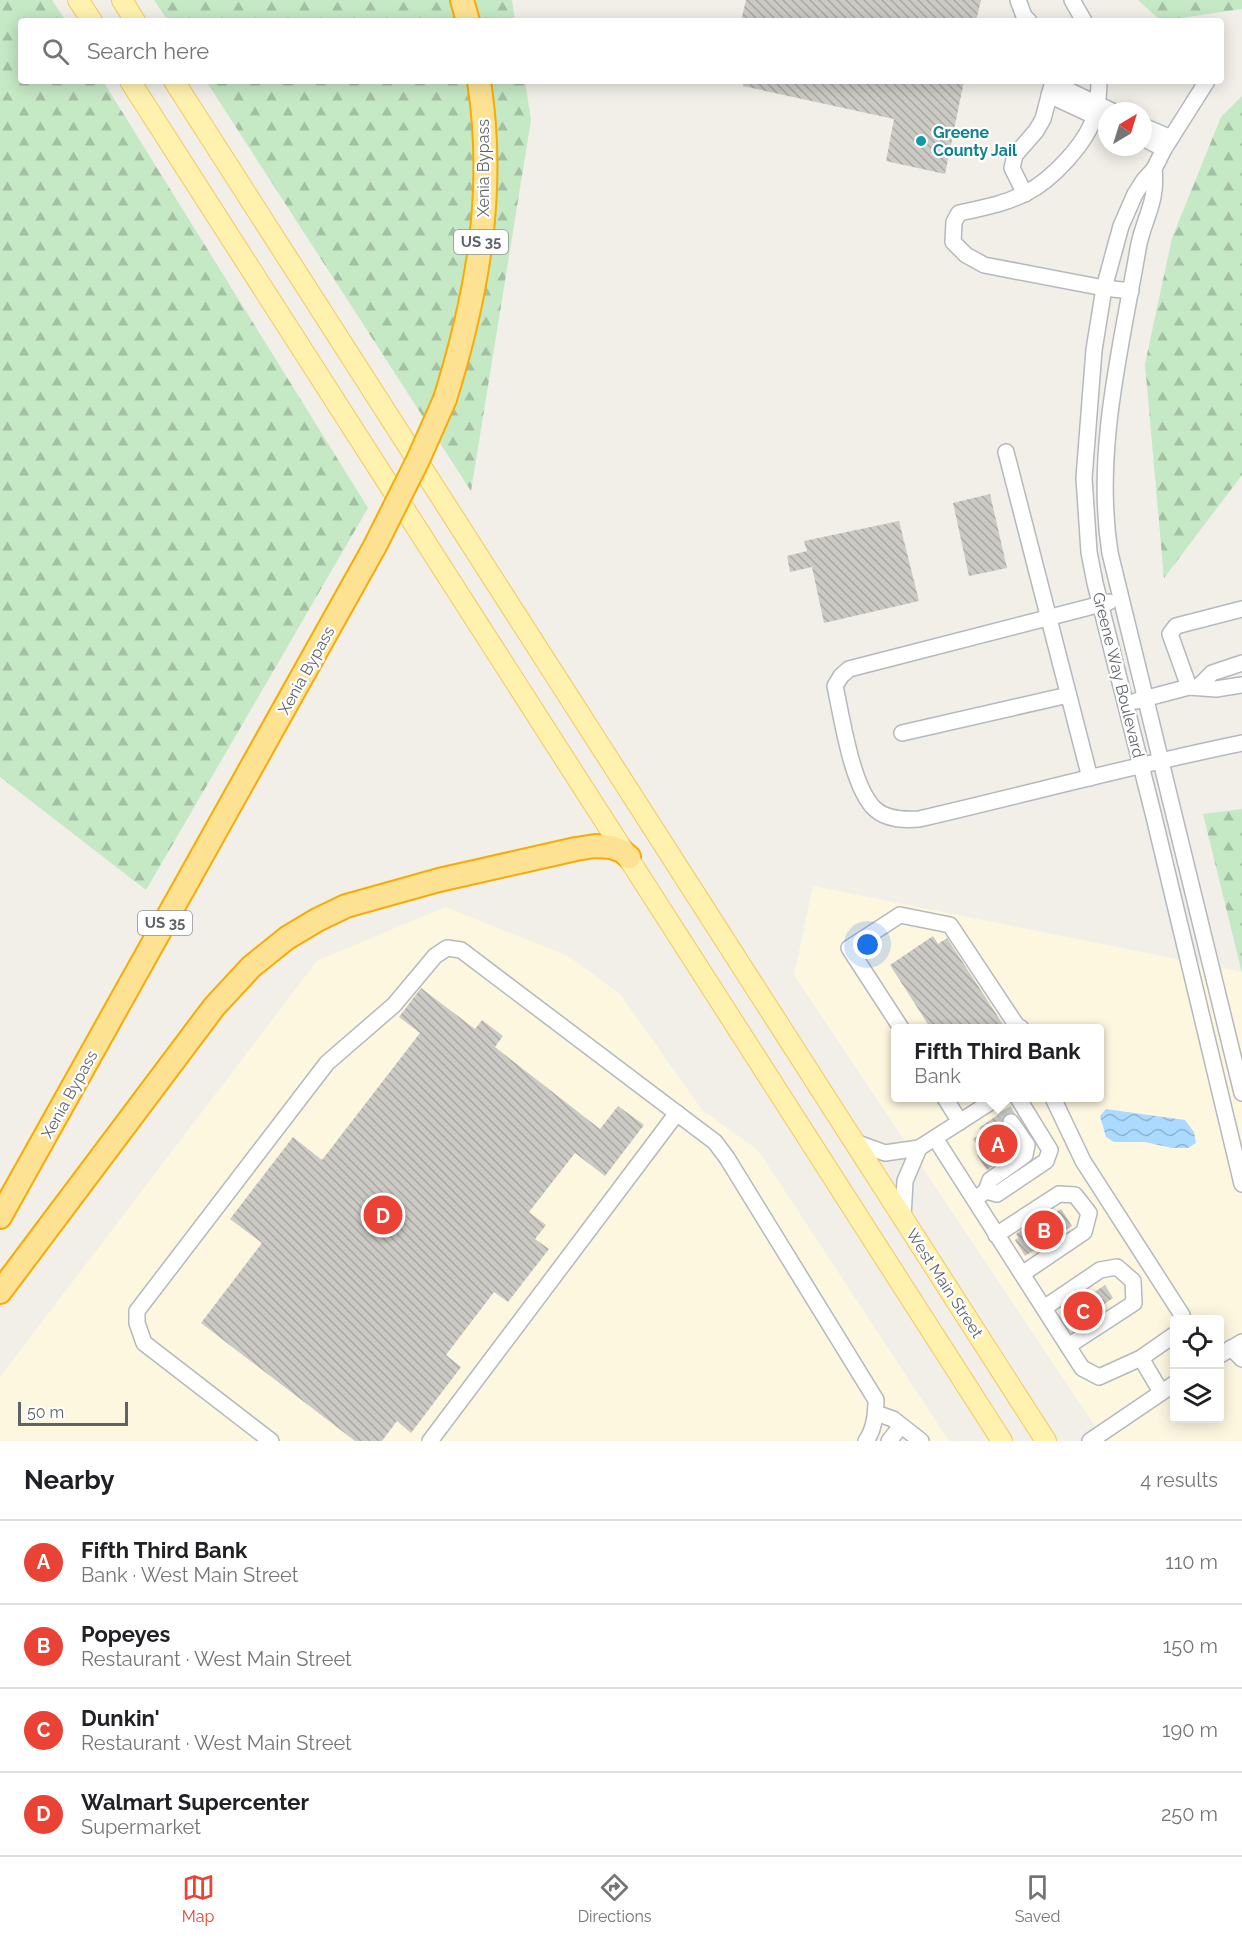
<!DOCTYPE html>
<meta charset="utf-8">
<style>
:root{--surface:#fff;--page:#f2f2f2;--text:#202124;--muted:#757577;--line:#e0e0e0;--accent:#ea4335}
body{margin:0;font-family:Raleway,sans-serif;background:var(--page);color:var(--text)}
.controls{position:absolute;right:18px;bottom:18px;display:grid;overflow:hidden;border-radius:6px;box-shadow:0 3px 15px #0003}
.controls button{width:54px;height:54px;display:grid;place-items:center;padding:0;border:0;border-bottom:2px solid var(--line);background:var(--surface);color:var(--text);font:30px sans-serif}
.compass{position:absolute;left:1098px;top:102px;width:54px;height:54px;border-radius:50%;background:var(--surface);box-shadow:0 3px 15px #0003;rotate:38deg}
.scale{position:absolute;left:18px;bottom:15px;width:110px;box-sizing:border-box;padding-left:6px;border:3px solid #5f6368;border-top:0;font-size:16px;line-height:21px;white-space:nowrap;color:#5f6368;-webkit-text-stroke:4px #fff;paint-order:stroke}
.you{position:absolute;left:868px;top:945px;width:21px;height:21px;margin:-15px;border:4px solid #fff;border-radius:50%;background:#1a73e8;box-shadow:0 0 0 9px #1a73e833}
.badge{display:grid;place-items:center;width:39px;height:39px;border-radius:50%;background:var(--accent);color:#fff;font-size:20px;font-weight:700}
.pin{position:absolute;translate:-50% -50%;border:3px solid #fff;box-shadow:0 2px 6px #0006}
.popup{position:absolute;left:891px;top:1024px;width:213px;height:78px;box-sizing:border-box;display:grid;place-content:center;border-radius:6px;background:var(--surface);filter:drop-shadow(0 2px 4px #0005);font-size:20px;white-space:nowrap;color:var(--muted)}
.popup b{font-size:22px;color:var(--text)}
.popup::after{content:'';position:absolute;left:50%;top:100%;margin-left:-12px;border:12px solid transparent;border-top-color:var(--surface)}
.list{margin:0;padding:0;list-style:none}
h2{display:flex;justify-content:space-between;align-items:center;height:78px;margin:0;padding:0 24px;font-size:26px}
h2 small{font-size:20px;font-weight:400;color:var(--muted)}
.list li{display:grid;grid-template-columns:39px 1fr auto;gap:18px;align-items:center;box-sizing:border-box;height:84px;padding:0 24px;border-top:2px solid var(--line)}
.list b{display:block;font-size:22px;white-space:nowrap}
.list p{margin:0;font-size:20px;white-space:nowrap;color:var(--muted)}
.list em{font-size:20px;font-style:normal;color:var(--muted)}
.icon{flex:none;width:33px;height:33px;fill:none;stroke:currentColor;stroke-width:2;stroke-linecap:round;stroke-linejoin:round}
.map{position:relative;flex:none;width:1242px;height:1441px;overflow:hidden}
.search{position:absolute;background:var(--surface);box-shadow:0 3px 15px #0003;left:18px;right:18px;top:18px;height:66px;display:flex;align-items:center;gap:15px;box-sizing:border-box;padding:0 21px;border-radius:6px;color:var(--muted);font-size:22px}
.sheet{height:414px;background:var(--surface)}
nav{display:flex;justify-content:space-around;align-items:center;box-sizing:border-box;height:84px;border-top:2px solid var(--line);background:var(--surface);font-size:16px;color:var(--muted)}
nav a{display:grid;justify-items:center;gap:3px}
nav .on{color:var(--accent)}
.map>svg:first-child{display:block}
.commercial{fill:#fef7e0;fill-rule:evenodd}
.forest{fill:url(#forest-firs)}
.water{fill:url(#water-waves)}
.building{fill:url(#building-back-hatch)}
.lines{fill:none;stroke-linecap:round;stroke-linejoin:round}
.minor-tunnel{stroke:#ccccc8;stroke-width:15;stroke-dasharray:15 8;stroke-linecap:butt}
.minor-casing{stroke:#b5b8bc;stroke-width:18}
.major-casing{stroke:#f2c960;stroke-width:22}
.highway-casing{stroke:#f9ab00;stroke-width:26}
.minor{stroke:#fff;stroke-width:15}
.major{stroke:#fff2af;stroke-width:20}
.highway{stroke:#fde293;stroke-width:22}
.highway-bridge-casing{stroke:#f9ab00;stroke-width:26;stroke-linecap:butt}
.highway-bridge{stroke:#fde293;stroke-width:22}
.culture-dot{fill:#0f9aa8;stroke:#fff;stroke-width:2}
.labels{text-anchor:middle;stroke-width:4.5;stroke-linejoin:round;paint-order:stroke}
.shield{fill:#fff;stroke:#8f9295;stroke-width:1.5}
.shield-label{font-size:15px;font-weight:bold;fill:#5f6368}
.culture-label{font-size:16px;font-weight:bold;fill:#0d838f;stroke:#fff;text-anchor:start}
.street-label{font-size:16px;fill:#5f6368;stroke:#fff}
</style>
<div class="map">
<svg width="1242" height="1441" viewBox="0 0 1242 1441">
<defs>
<pattern id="forest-firs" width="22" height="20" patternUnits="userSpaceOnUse" patternTransform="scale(1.5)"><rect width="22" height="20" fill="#c5e8c5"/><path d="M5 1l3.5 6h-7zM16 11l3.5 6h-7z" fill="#a3c0a4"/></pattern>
<pattern id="water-waves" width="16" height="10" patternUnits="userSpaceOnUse" patternTransform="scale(1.5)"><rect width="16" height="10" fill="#aadaff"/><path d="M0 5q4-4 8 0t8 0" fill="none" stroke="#8eb4d2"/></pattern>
<pattern id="building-back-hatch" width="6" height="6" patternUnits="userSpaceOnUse" patternTransform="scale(1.5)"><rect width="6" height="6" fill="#cccac5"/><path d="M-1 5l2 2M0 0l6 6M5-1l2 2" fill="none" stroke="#a9a8a4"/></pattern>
</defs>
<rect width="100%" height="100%" fill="#f1efe8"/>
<g class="commercial">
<path d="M 813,886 L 1242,972 L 1242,1441 L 1105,1441 L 794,975 ZM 896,1028 L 1100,1028 L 1100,1098 L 896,1098 ZM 1174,1320 L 1220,1320 L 1220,1418 L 1174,1418 Z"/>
<path d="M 445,907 L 568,956 L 620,994 L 702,1110 L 758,1150 L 949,1441 L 0,1441 L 0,1377 L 317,961 Z"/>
</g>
<g class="forest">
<path d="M 0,0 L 52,0 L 66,21 L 21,21 L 21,81 L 103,81 L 368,508 L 146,890 L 0,777 Z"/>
<path d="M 154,0 L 512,0 L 515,21 L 168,21 Z"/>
<path d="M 1138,0 L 1242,0 L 1242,9 L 1161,21 Z"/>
<path d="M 206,81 L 525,81 L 531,120 L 471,491 Z"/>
<path d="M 1242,96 L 1242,475 L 1164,578 L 1145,364 L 1172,238 L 1221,117 Z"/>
<path d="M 1242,809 L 1242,973 L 1203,814 Z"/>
</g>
<path class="water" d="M 1106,1109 L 1185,1120 L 1194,1132 L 1196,1143 L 1188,1148 L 1172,1148 L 1145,1142 L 1114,1142 L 1106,1137 L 1100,1116 Z"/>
<g class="building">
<path d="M 746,0 L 981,0 L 976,21 L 741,21 Z"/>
<path d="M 744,81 L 964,81 L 945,174 L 886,161 L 894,119 L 743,86 Z"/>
<path d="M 990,494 L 1007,568 L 969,576 L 953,503 Z"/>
<path d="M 899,521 L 919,601 L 824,623 L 812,567 L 790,572 L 787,556 L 807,551 L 804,541 Z"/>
<path d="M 933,936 L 938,944 L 947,938 L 1006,1029 L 931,1029 L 890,965 Z"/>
<path d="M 421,988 L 475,1029 L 482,1020 L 503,1036 L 495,1047 L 600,1129 L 618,1106 L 644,1125 L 605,1176 L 575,1153 L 529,1212 L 546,1225 L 535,1239 L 549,1249 L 508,1302 L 494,1292 L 446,1355 L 461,1367 L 411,1433 L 397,1421 L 382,1441 L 355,1441 L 201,1323 L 262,1243 L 230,1219 L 293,1137 L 322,1160 L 420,1033 L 399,1017 Z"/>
<path d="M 999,1114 L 1002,1118 L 1003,1127 L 1016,1149 L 987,1170 L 977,1155 L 982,1152 L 973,1139 L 982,1133 L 979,1128 Z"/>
<path d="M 1061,1209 L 1072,1226 L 1025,1256 L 1015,1240 L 1018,1238 L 1016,1234 L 1040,1218 L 1042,1221 Z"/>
<path d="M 1105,1285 L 1113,1298 L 1098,1308 L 1101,1313 L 1073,1331 L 1061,1314 Z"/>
</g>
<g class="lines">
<path class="minor-tunnel" d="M 1004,1110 L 1011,1122"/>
<g class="minor-casing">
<g id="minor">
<path d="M 1018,0 L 1024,16 L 1029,21"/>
<path d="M 1072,0 L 1084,21"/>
<path d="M 1099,81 C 1099,92 1098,103 1095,114 C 1088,142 1052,180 1026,193 C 1005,204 982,208 959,213 L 954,222 L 953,242 L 966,255 L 984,265 L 1104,288 L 1131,291"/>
<path d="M 1207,81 L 1164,149 L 1154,169 L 1144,180 L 1135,194 L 1121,226 L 1104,288 L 1094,350 L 1084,478 L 1089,552 L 1095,583 L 1154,817 L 1242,1184"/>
<path d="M 1053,83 L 1112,111"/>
<path d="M 1049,95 L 1107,122"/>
<path d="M 1143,126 L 1171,138"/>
<path d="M 1143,138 L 1164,149"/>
<path d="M 1154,169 C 1158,203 1143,219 1138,249 C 1121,348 1094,452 1110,553 L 1242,1093"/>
<path d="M 1025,194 L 1012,168 L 1015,155 L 1036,131 L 1043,119 L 1053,81"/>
<path d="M 1006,452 L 1090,778"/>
<path d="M 1109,602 L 849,669 L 841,676 L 835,686 C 842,718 852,788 875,809 C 887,820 905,820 919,819 C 1027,794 1134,765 1242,743"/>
<path d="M 1189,687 L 1170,634 L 1176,626 L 1242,609"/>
<path d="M 1198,687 L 1212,673 L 1242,663"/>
<path d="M 1136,701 L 1189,687 L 1216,689 L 1242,685"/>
<path d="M 902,733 L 1068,695"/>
<path d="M 901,1028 L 849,948 L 900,915 L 950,925 L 1017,1026 L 1021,1028"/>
<path d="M 945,1098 L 960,1122"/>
<path d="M 1053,1098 L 1083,1161 L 1182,1315 L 1181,1320"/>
<path d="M 935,1138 L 1082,1368 L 1099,1377 L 1141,1358"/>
<path d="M 855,1142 L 885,1153 L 919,1148 L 997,1098"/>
<path d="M 986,1191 L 997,1194 L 1046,1161 L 1050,1150 L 1018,1098"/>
<path d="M 979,1196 L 986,1191 L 990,1180 L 1025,1155 L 1027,1145 L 1011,1122"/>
<path d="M 903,1217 L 905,1181 L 919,1148"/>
<path d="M 996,1235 L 1059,1194 L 1075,1195 L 1089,1213 L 1084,1232 L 1022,1274"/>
<path d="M 1044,1308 L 1100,1270 L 1117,1267 L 1133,1281 L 1134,1303 L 1068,1346"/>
<path d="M 1231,1348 L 1242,1359"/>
<path d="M 1220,1355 L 1242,1342"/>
<path d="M 1161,1392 L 1141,1358 L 1174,1335"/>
<path d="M 876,1413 L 893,1419 L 921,1441"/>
<path d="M 271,1441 L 144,1343 L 137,1323 L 137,1311 L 327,1063 L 394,1005 L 435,956 L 447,948 L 461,950 L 715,1142 L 727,1158 L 876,1400 C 876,1414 874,1430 866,1441"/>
<path d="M 430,1441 L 677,1113"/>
<path d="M 889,1441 L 901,1426"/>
<path d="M 1090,1441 L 1174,1384"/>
</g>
</g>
<g class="major-casing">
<g id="major">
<path d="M 78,0 L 92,21"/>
<path d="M 122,0 L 135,21"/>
<path d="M 130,81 L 1002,1441"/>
<path d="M 174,81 L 1046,1441"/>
</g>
</g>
<g class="highway-casing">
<g id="highway">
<path d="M 462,0 L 468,21"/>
<path d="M 445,399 C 478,293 496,191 479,81"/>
<path d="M 0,1217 L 375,546"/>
<path d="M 0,1292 L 214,1007 L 251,967 L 287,938 L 317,920 L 346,906 L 439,880 L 576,849 L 595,846 L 611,847 L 622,851 L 629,857"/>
</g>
</g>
<use href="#minor" class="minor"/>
<use href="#major" class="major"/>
<use href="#highway" class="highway"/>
<g class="highway-bridge-casing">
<path id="highway-bridge" d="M 375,546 L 418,460 L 445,399"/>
</g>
<use href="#highway-bridge" class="highway-bridge"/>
</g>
<circle class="culture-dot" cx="921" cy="141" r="6"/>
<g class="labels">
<g class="shield">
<rect x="454" y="230" width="54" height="24" rx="4.5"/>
<rect x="138" y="911" width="54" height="24" rx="4.5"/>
</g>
<g class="shield-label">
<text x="481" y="247">US 35</text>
<text x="165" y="928">US 35</text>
</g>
<g class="culture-label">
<text x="933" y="138">Greene<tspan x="933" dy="18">County Jail</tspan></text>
</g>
<g class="street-label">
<text transform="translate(483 168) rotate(-90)" y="6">Xenia Bypass</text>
<text transform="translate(306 670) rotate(-61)" y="6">Xenia Bypass</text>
<text transform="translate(1119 675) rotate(76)" y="6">Greene Way Boulevard</text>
<text transform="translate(69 1094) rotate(-61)" y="6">Xenia Bypass</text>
<text transform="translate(945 1283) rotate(57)" y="6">West Main Street</text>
</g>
</g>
</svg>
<div class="controls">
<button><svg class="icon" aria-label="locate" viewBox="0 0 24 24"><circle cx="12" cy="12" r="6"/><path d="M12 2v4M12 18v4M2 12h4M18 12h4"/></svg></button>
<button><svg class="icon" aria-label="layers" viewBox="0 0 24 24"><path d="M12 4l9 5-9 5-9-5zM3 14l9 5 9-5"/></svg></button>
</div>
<svg class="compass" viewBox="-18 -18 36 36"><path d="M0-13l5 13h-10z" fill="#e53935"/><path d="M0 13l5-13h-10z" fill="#757577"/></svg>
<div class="scale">50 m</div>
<div class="you"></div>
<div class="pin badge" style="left:998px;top:1144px">A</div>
<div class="popup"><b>Fifth Third Bank</b>Bank</div>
<div class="pin badge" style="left:1044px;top:1230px">B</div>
<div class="pin badge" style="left:1083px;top:1311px">C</div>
<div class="pin badge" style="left:383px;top:1215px">D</div>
<div class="search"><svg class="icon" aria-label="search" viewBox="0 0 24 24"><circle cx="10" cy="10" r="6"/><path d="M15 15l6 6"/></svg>Search here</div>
</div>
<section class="sheet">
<h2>Nearby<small>4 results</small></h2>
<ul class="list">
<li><span class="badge">A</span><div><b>Fifth Third Bank</b><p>Bank · West Main Street</p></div><em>110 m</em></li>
<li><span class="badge">B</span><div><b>Popeyes</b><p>Restaurant · West Main Street</p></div><em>150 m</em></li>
<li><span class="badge">C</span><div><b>Dunkin'</b><p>Restaurant · West Main Street</p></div><em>190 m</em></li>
<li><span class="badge">D</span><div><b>Walmart Supercenter</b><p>Supermarket</p></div><em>250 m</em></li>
</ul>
</section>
<nav>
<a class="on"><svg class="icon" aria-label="map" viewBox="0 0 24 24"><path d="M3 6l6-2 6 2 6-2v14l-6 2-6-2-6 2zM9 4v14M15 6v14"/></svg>Map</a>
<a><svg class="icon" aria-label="directions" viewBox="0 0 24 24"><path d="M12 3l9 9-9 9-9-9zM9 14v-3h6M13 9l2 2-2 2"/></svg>Directions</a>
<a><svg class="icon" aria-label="saved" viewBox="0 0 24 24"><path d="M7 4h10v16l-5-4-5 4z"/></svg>Saved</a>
</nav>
